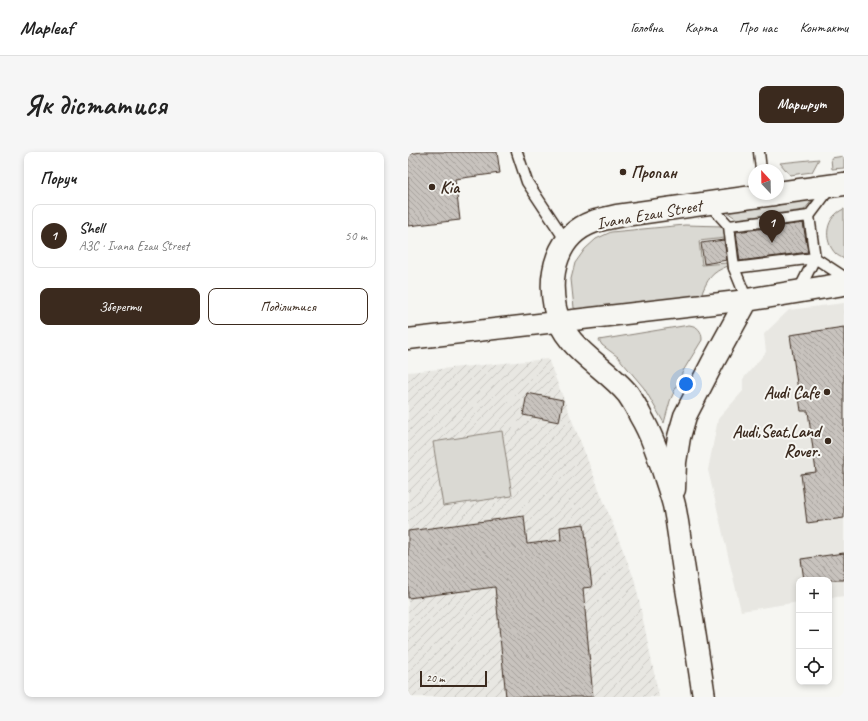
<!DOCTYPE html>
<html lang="uk">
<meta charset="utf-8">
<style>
:root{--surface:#fff;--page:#f6f6f6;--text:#222;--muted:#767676;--line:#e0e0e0;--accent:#3b2a1e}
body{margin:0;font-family:Caveat,sans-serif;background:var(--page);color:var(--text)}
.controls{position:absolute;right:12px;bottom:12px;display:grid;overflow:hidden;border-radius:8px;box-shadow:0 2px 6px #0003}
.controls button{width:36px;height:36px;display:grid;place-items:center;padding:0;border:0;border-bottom:1px solid var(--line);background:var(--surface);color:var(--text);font:20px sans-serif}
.compass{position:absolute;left:340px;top:12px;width:36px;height:36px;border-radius:50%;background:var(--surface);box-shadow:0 2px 6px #0003;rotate:338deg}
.scale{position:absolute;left:12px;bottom:10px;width:67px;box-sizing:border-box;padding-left:4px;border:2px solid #3b2a1e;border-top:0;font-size:11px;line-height:14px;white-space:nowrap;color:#3b2a1e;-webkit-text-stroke:3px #f6f6f2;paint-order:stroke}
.you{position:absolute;left:278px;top:232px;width:14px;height:14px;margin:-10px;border:3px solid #fff;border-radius:50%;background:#1a73e8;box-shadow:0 0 0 6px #1a73e833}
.badge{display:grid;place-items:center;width:26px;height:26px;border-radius:50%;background:var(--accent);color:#fff;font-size:13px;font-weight:700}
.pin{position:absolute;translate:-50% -33px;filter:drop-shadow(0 1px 2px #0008)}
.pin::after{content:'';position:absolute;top:21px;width:14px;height:12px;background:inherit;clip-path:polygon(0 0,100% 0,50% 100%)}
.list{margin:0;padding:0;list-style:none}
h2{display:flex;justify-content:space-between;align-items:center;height:52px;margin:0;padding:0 16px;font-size:17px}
h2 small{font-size:13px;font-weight:400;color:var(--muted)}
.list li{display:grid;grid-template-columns:26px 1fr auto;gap:12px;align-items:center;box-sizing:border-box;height:64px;margin:0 8px 8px;padding:0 8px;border:1px solid var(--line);border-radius:8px}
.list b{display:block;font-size:15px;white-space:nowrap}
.list p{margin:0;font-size:13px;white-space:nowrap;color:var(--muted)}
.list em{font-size:13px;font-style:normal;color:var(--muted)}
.actions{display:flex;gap:8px;padding:12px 16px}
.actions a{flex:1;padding:9px 0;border:1px solid var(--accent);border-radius:8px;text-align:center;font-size:14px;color:var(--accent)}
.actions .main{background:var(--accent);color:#fff}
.icon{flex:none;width:22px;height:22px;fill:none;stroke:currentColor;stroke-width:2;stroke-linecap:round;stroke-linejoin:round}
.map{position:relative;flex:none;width:436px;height:545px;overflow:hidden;border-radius:8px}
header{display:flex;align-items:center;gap:24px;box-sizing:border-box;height:56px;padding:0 20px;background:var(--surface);border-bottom:1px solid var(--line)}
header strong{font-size:19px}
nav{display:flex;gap:22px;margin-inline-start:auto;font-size:14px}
.intro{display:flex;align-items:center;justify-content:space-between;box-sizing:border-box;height:96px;padding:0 24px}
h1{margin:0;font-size:28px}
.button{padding:10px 18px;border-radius:8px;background:var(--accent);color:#fff;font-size:14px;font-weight:700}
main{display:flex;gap:24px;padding:0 24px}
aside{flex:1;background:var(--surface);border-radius:8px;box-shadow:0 2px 6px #0003}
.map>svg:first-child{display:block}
.built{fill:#e8e7e2}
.industrial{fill:url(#industrial-furrows)}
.grass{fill:#dad9d3;stroke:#8a8278}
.building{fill:url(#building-back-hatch);stroke:#3b2a1e}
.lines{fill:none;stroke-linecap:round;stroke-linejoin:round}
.lane-casing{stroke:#3b2a1e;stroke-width:13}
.street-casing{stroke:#3b2a1e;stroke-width:23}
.secondary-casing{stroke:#3b2a1e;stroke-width:25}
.lane{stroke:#f6f6f2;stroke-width:10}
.street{stroke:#f6f6f2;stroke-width:20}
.secondary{stroke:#f6f6f2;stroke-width:22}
.poi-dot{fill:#3b2a1e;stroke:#f6f6f2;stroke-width:1.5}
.labels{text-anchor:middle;stroke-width:4;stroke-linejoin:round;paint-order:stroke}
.poi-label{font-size:17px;font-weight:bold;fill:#3b2a1e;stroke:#f6f6f2;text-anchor:start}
.street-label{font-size:17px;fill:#3b2a1e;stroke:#f6f6f2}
</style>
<header>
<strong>Mapleaf</strong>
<nav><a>Головна</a><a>Карта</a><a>Про нас</a><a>Контакти</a></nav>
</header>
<div class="intro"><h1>Як дістатися</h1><a class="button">Маршрут</a></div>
<main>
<aside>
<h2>Поруч<small></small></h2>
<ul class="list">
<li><span class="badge">1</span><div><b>Shell</b><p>АЗС · Ivana Ezau Street</p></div><em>50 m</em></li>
</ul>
<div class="actions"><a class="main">Зберегти</a><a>Поділитися</a></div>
</aside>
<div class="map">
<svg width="436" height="545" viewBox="0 0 436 545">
<defs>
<pattern id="industrial-furrows" width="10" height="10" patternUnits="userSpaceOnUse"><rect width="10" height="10" fill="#e8e7e2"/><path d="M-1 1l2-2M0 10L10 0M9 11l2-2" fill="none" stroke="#c8c6c1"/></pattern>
<pattern id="building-back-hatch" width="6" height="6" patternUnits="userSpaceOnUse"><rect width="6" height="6" fill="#c8c3be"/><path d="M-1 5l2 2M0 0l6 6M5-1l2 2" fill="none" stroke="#a49f9a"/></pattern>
</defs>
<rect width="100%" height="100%" fill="#f6f6f2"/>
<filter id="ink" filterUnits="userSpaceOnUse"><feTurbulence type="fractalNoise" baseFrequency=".025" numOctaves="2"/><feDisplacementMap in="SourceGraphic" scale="8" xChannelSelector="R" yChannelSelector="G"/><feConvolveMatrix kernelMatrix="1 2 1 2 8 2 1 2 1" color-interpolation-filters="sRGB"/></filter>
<g filter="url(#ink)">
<path class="built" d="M 436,151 L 436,444 L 421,446 L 421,428 L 391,428 L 391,450 L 333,459 L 300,318 L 310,267 L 335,239 L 335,227 L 358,200 L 356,182 L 381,158 Z"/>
<path class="industrial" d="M 140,207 L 227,429 L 251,545 L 0,545 L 0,220 Z"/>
<g class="grass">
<path d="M 436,4 L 436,16 L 424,17 L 423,6 Z"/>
<path d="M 411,7 L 404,20 L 382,23 L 372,11 Z"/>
<path d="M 407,45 L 396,58 L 329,67 L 316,58 Z"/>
<path d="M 436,57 L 436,107 C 433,105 430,104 428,102 C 414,88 418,64 436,57 Z"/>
<path d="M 277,73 L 315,74 L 317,86 L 291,89 L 294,113 L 319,111 L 320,114 C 304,120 299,127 293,144 L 173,158 L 166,156 L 163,127 L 167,111 L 177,97 L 188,87 L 203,80 Z"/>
<path d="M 281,173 C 290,174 294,179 294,188 L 275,219 L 262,249 L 256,271 L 236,236 L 210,205 L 194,193 L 191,188 Z"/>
<path d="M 94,279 L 104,344 L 35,354 L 25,290 Z"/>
</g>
<g class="building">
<path d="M 14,0 L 89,0 L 92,21 L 47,27 L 52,68 L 0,74 L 0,2 Z"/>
<path d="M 395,71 L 400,100 L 332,109 L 328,80 Z"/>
<path d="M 316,88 L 319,108 L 296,112 L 293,91 Z"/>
<path d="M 436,175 L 436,366 L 399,371 L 393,322 L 408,320 L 400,259 L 393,259 L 382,183 Z"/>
<path d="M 119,241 L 155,248 L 151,270 L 115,263 Z"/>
<path d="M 116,364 L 119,392 L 153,388 L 152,375 L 176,372 L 184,435 L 175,436 L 185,545 L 98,545 L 87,435 L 0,446 L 0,379 Z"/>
<path d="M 436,401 L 436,428 L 396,428 L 393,407 Z"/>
</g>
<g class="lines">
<g class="lane-casing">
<g id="lane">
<path d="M 109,0 L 119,30 L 158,89"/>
<path d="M 351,0 L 353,18"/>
<path d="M 301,52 L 321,74"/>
<path d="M 401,64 L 422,36"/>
<path d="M 326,116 L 339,148"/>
<path d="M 390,140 L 407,106 L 401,64 L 321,74 L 326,116 L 407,106 L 436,125"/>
</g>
</g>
<g class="street-casing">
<path id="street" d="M 0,187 L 339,148"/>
</g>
<g class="secondary-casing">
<g id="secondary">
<path d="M 370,41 L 436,32"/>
<path d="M 266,337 L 267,310 L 271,285 L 277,264 L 305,210 L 339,148 L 436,132"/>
<path d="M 296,545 C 290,505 284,465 277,425 C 273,401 271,377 266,353 C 264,345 261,336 258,327 C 251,305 244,283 232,263 C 229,256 224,248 220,242 C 196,213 155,196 147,156 C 140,122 149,83 185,70 C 193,67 201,66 209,64 L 366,42"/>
</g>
</g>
<use href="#lane" class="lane"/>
<use href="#street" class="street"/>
<use href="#secondary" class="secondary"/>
</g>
</g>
<g class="poi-dot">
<circle cx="215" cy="20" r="4"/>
<circle cx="24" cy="35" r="4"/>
<circle cx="419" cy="240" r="4"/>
<circle cx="420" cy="289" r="4"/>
</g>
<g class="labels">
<g class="poi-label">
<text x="223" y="26">Пропан</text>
<text x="32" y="41">Kia</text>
<text x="411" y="246" text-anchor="end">Audi Cafe</text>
<text x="412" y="285" text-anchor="end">Audi,Seat,Land<tspan x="412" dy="20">Rover.</tspan></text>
</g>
<g class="street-label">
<text transform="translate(241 62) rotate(-10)" y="6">Ivana Ezau Street</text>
</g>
</g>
</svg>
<div class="controls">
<button>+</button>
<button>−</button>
<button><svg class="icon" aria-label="locate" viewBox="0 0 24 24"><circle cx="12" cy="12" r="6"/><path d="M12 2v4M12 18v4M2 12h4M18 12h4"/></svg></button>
</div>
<svg class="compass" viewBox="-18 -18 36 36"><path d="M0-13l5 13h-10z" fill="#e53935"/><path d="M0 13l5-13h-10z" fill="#767676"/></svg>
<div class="scale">20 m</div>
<div class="you"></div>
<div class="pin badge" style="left:364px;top:91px">1</div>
</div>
</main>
